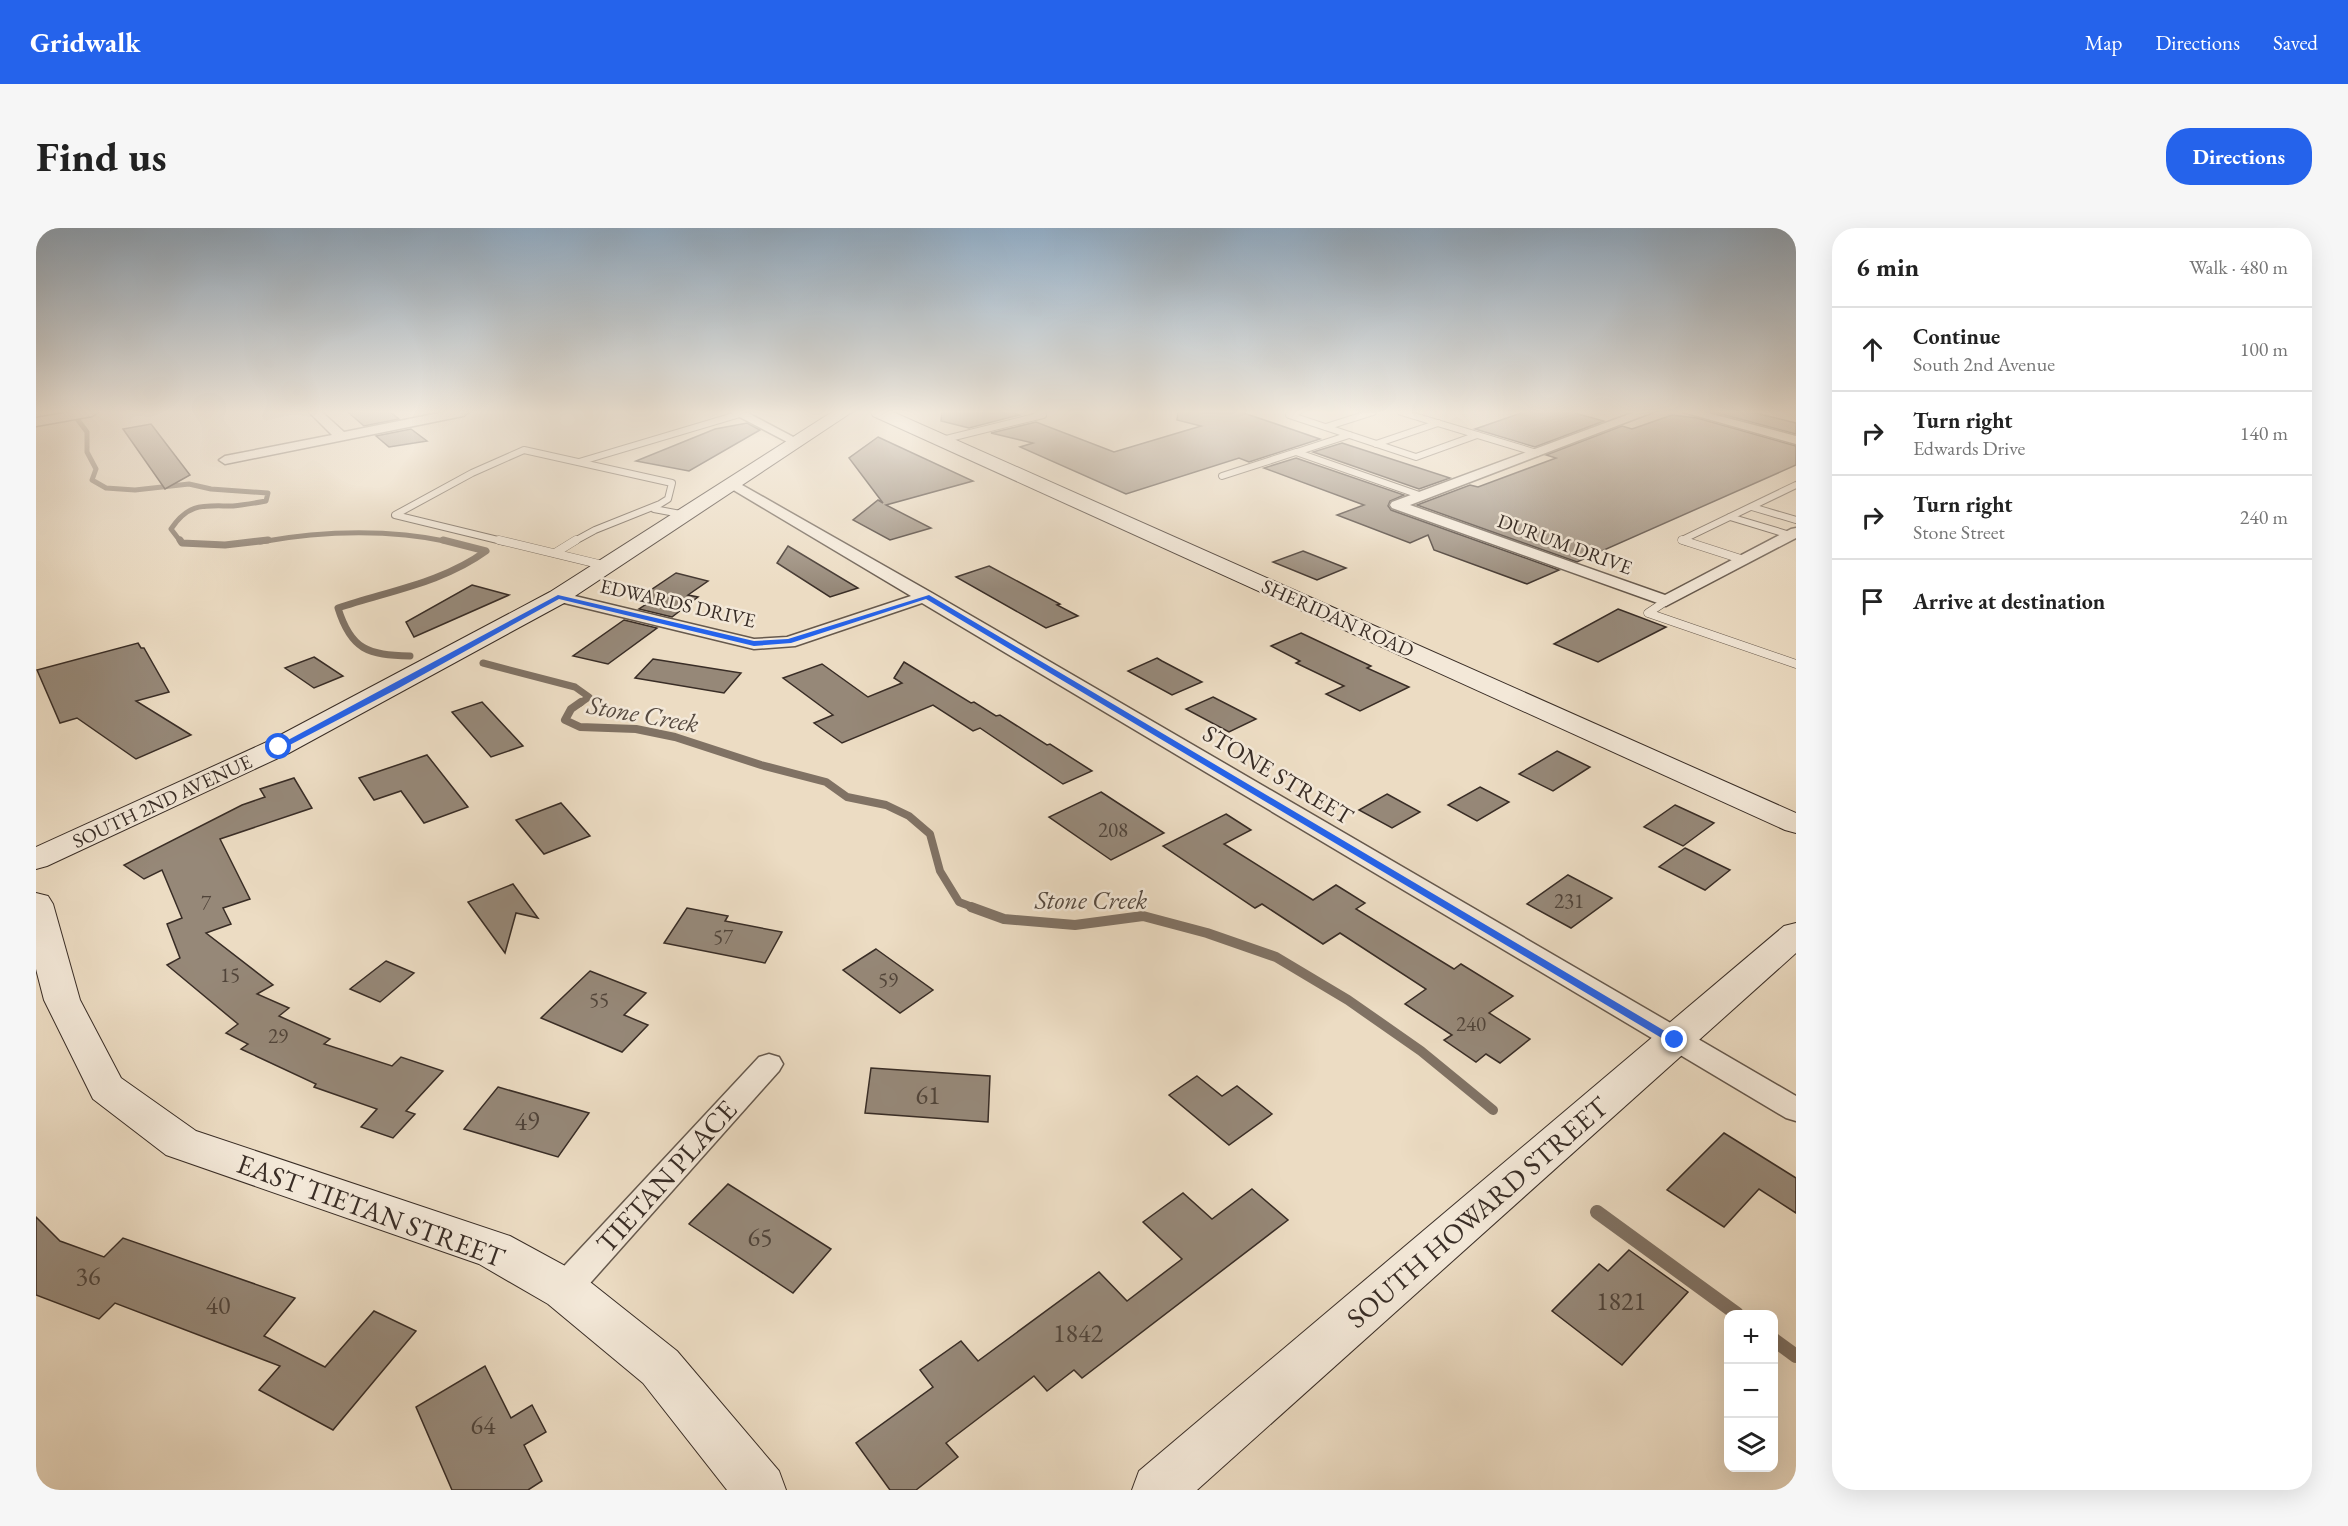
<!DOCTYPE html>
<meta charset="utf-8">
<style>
:root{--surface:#fff;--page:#f6f6f6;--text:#222;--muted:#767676;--line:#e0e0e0;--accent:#2563eb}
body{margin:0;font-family:"EB Garamond",serif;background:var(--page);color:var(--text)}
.controls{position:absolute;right:18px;bottom:18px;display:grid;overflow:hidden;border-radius:12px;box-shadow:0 6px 24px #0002}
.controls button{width:54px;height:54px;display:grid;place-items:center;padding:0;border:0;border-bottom:2px solid var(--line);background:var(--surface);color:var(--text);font:30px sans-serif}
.stop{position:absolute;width:18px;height:18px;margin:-14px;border:4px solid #2563eb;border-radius:50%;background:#fff}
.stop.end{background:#2563eb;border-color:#fff;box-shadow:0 2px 6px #0008}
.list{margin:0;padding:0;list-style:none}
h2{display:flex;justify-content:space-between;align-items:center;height:78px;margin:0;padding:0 24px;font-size:26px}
h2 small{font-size:20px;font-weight:400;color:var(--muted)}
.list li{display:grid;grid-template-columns:39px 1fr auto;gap:18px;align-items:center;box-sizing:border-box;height:84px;padding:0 24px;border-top:2px solid var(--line)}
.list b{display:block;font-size:22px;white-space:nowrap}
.list p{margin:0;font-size:20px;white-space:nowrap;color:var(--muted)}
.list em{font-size:20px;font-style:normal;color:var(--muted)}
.icon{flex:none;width:33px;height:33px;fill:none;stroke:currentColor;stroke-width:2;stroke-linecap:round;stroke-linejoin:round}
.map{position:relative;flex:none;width:1760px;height:1262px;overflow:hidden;border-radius:24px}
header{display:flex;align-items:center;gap:36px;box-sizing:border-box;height:84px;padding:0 30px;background:var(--accent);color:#fff}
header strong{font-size:28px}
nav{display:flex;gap:33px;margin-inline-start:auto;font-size:21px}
.intro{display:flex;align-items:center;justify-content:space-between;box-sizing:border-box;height:144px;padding:0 36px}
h1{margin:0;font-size:42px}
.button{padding:15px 27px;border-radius:24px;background:var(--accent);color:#fff;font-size:21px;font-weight:700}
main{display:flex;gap:36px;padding:0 36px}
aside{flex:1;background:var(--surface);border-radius:24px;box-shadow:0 6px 24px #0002}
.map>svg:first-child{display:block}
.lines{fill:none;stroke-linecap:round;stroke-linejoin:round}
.stream-far4{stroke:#807264;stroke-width:5}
.stream-far3{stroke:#807264;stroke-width:7}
.stream-far2{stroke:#807264;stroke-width:8}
.stream-far1{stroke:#807264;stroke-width:10}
.stream{stroke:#807264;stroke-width:14}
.building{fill:#968878;stroke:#392d26;stroke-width:1.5}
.lane-far1-casing{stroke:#66594d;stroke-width:8}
.lane-casing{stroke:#66594d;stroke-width:9}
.street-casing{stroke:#66594d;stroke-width:3}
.secondary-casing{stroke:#392d26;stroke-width:2}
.lane-far1{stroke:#f3e8d8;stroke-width:6}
.lane{stroke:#f3e8d8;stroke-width:8}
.street{fill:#f3e8d8;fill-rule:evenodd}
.secondary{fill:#f3e8d8;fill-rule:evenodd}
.route{fill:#2563eb}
.labels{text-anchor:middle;stroke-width:5;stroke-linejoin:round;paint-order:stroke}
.far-street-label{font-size:20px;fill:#392d26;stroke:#f3e8d8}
.number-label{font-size:21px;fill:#50443a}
.street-label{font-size:24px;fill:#392d26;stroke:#f3e8d8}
.water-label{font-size:26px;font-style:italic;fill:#564a40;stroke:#f3e8d8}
.near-number-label{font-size:26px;fill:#50443a}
.near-street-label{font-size:28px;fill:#392d26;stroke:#f3e8d8}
</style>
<header>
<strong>Gridwalk</strong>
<nav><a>Map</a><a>Directions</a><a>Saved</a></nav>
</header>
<div class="intro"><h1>Find us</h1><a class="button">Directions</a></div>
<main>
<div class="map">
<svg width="1760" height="1262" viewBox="0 0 1760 1262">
<rect width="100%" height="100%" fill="#ecdcc3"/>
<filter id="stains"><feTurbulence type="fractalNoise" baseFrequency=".00333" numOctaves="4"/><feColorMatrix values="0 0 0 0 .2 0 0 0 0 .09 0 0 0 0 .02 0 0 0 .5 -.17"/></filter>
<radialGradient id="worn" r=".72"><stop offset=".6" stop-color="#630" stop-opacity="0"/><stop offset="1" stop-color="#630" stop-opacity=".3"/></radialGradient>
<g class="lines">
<g class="stream-far4">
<path d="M 42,192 L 51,204 L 51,224 L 60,241 L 56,252 L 70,260 L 99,262 L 153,256 L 175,261 L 232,265 L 230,273 C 219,275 208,277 197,278 C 168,278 153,274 135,301 L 145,314"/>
<path d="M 224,314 C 286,303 352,301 414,314"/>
</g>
<g class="stream-far3">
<path d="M 144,312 L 146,315 L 189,317 L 232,312"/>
<path d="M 374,428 C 332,427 315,422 302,380 C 352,363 406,355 450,323 L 407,312"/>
<path d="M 447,435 L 539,459 L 553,469 L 543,476"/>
</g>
<path class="stream-far2" d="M 545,474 L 535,481 L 529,492 L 544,499 L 600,501 L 639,509 L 725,537 L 790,554 L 811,569 L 850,577 L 873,588 L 894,606 L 904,643 L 923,674 L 939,680"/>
<path class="stream-far1" d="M 935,679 L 968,691 L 1039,697 L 1107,688 L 1171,705 L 1240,729 L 1312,772 L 1385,823 L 1457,882"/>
<g class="stream">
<path d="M 1561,984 L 1701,1086"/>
<path d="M 1738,1112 L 1760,1128"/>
</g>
</g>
<g class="building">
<path d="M 312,184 L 354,184 L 363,191 L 328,198 Z"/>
<path d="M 906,184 L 975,184 L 983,187 L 933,200 L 905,193 Z"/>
<path d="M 1142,184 L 1205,184 L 1284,211 L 1213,234 L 1203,230 L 1090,266 L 984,219 L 997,215 L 955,205 L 1000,194 L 1078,224 L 1165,198 L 1141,192 Z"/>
<path d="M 1488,184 L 1535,184 L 1568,193 L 1499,219 L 1439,201 Z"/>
<path d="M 1678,184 L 1715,184 L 1760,195 L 1760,206 Z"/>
<path d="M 1636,187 L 1661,190 L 1760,218 L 1760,237 L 1541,334 L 1381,277 L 1434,257 L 1442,259 L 1520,230 L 1510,227 L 1586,198 L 1596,201 Z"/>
<path d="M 711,195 L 724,202 L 653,243 L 600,233 L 679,201 Z"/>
<path d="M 115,196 L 154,247 L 129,261 L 87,201 Z"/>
<path d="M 375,201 L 391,213 L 353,219 L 340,208 Z"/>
<path d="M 842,209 L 937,253 L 850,277 L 895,300 L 854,312 L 817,292 L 842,272 L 847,275 L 813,230 Z"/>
<path d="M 1306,215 L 1414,250 L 1383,261 L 1277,224 Z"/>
<path d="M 1260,230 L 1368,267 L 1354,273 L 1352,278 L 1355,282 L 1523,342 L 1491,356 L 1398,322 L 1392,307 L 1374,315 L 1301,287 L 1328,277 L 1228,240 Z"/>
<path d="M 752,318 L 822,360 L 794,369 L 741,335 Z"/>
<path d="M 1267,323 L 1310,340 L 1281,352 L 1237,334 Z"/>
<path d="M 953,338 L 1024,376 L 1021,377 L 1042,388 L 1010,400 L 920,349 Z"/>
<path d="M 640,345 L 672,353 L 652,367 L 662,369 L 636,389 L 603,381 L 615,373 L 603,370 Z"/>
<path d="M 436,357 L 473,367 L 378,409 L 370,394 Z"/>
<path d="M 1582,381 L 1630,399 L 1562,434 L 1518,416 Z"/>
<path d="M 588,392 L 621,400 L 572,436 L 537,428 Z"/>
<path d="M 1265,405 L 1335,438 L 1331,440 L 1373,459 L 1324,483 L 1290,466 L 1308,458 L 1260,435 L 1264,433 L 1235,418 Z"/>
<path d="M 102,415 L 105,420 L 108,420 L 133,464 L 100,473 L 155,507 L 100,531 L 41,490 L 24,495 L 1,442 Z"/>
<path d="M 278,429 L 307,448 L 278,460 L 249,440 Z"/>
<path d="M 1121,430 L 1126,433 L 1166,454 L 1136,467 L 1092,443 Z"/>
<path d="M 617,431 L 705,445 L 688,465 L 599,450 Z"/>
<path d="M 868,434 L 935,475 L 938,474 L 960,488 L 964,487 L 1011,517 L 1014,516 L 1056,543 L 1027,556 L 944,500 L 937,503 L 897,477 L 806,515 L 778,495 L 797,487 L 747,450 L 786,436 L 832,469 L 866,455 L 858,450 Z"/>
<path d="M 1177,469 L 1220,491 L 1193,504 L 1150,481 Z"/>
<path d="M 446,474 L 487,518 L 455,529 L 416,484 Z"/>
<path d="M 1521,523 L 1554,539 L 1517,563 L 1483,546 Z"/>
<path d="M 391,527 L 432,579 L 388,595 L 365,563 L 338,572 L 323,550 Z"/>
<path d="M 258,550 L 276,580 L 184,611 L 214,671 L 187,680 L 195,696 L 170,705 L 237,757 L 221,766 L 253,780 L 243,788 L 294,811 L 288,816 L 356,838 L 365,829 L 407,843 L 370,883 L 379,886 L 357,910 L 325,899 L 341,881 L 278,859 L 280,856 L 205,821 L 212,816 L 190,805 L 202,796 L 131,737 L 144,730 L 131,696 L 146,690 L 126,642 L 108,651 L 88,637 L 206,577 L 229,569 L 224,561 Z"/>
<path d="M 1444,559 L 1473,574 L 1441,593 L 1412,577 Z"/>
<path d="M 1065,564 L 1128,605 L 1075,632 L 1013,589 Z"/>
<path d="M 1351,566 L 1384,584 L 1356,600 L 1323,582 Z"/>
<path d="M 525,575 L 554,608 L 508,626 L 480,592 Z"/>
<path d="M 1639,577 L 1678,595 L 1647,618 L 1608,599 Z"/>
<path d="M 1190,586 L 1215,602 L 1188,616 L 1277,672 L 1300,657 L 1329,675 L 1320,681 L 1418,741 L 1425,736 L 1477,768 L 1453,785 L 1494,811 L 1464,835 L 1450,826 L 1440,834 L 1408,812 L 1416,807 L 1369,776 L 1390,761 L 1304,705 L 1287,716 L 1226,676 L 1219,680 L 1127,618 Z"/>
<path d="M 1649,620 L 1694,642 L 1669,662 L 1623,639 Z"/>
<path d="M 1532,647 L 1576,670 L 1535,700 L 1491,676 Z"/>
<path d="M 477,656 L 502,690 L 480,685 L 469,725 L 432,674 Z"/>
<path d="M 651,680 L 692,688 L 689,693 L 746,704 L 729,735 L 628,715 Z"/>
<path d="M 840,721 L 897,762 L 864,785 L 807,742 Z"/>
<path d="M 350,733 L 378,745 L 344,774 L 314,761 Z"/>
<path d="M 554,743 L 610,765 L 588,787 L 612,797 L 586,824 L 505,790 Z"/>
<path d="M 835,840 L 954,848 L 952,894 L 829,885 Z"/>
<path d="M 1161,848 L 1186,868 L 1201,858 L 1236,886 L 1193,917 L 1133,867 Z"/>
<path d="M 462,859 L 553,885 L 522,929 L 428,901 Z"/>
<path d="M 1688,905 L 1760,950 L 1760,985 L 1723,961 L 1688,999 L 1631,962 Z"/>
<path d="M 692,956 L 795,1021 L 757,1065 L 653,996 Z"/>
<path d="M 1216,961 L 1252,992 L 1046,1150 L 1038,1142 L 1011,1163 L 998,1148 L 910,1215 L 922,1229 L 880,1262 L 854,1262 L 820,1215 L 897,1159 L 884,1142 L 925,1113 L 942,1133 L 1063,1044 L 1091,1073 L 1146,1031 L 1107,994 L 1147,965 L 1176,991 Z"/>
<path d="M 0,989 L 24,1013 L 68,1029 L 87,1010 L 259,1070 L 228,1108 L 289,1139 L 338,1083 L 380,1103 L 297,1202 L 223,1162 L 244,1138 L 79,1075 L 63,1091 L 0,1067 Z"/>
<path d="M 1593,1022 L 1652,1064 L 1586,1137 L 1516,1083 L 1563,1036 L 1572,1043 Z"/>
<path d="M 449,1138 L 475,1190 L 496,1177 L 510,1204 L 488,1217 L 506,1253 L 492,1262 L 416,1262 L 380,1179 Z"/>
</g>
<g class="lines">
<g class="lane-far1-casing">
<g id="lane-far1">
<path d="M 1262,184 L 1253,187 L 1380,229 L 1441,207"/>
<path d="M 1365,184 L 1501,225"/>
<path d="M 1290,199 L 1337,184"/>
<path d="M 906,212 L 1007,187 L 1001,184"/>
<path d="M 1340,216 L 1402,195"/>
<path d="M 1261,224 L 1313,207"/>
<path d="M 543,234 L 704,186"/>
<path d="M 1186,248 L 1260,224 L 1386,268"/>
<path d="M 1716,279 L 1760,292"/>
<path d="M 618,281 L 650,287"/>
<path d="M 1694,289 L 1754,307"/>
<path d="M 470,314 L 359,287 L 436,245 L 488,222 L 636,255 L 632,271 L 624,276 L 559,302 L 537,314"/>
<path d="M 1651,314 L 1646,312 L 1760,257"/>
</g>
</g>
<g class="lane-casing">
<g id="lane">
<path d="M 463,312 L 571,338"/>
<path d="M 1646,312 L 1708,332"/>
<path d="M 519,325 L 540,312"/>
<path d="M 1630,373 L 1612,385 L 1760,436"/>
</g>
</g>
<g class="street-casing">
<g id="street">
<path d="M 35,184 L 62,184 L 56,188 L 0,198 L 0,190 Z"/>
<path d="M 273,184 L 286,184 L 308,204 L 408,184 L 433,184 L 427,188 L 189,236 L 183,232 L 189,228 L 296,207 Z"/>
<path d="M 694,184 L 710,184 L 767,214 L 765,217 L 757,217 Z"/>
<path d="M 1599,184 L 1617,184 L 1374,277 L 1629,367 L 1755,301 L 1760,300 L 1760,310 L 1630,378 L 1356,280 L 1354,277 L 1356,274 Z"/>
<path d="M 1647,184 L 1668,184 L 1760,208 L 1760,216 Z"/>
<path d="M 699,253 L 896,365 L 1760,868 L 1760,893 L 1750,890 L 886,375 L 759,418 L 718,421 L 516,372 L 514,369 L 522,364 L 718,411 L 751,409 L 875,368 L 694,260 L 692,257 Z"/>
<path d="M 733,826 L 743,829 L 747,836 L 743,843 L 540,1071 L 528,1076 L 516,1071 L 512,1061 L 516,1051 L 723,829 Z"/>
</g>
</g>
<g class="secondary-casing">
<g id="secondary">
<path d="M 796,184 L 816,184 L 530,374 L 253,525 L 11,638 L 0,641 L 0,619 L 233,513 L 514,364 Z"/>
<path d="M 835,184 L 857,184 L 1760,585 L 1760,605 L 1749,602 L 837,188 Z"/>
<path d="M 0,665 L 12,668 L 17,676 L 44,772 L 85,850 L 160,903 L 474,1008 L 544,1046 L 641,1123 L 743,1243 L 750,1262 L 691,1262 L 607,1155 L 512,1076 L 443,1036 L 130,927 L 57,871 L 8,772 L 0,741 Z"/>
<path d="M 1760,695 L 1760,725 L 1161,1262 L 1096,1262 L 1103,1243 L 1748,698 Z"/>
</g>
</g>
<use href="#lane-far1" class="lane-far1"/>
<use href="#lane" class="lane"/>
<use href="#street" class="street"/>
<use href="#secondary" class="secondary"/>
</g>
<linearGradient id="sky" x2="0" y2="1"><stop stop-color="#91acc4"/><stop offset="0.51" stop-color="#f6efe4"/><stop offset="1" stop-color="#f6efe4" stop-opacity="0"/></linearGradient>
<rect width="1760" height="361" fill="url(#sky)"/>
<path class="route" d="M 522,367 L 718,413 L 752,411 L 893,367 L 1644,812 L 1643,815 L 1634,815 L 890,371 L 755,415 L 718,418 L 523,371 L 363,460 L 246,521 L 239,519 Z"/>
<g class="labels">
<g class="far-street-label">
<text transform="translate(1529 316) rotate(20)" y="7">DURUM DRIVE</text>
<text transform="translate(642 375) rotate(13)" y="7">EDWARDS DRIVE</text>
<text transform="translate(1302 390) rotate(24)" y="7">SHERIDAN ROAD</text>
<text transform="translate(126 573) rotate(-25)" y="7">SOUTH 2ND AVENUE</text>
</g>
<g class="number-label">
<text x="1077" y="609">208</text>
<text x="1533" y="680">231</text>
<text x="170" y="682">7</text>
<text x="687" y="716">57</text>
<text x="194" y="754">15</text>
<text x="852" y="759">59</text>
<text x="563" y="779">55</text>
<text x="1435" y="803">240</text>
<text x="242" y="815">29</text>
</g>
<g class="street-label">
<text transform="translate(1242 547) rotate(31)" y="8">STONE STREET</text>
</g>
<g class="water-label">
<text transform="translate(607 486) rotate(10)" y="9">Stone Creek</text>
<text x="1055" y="681">Stone Creek</text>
</g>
<g class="near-number-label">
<text x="892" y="876">61</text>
<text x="491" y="902">49</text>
<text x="724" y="1018">65</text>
<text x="52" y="1057">36</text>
<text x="1585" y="1082">1821</text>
<text x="182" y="1086">40</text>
<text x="1042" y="1114">1842</text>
<text x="447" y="1206">64</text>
</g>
<g class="near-street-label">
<text transform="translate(630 948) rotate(-48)" y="10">TIETAN PLACE</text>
<text transform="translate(335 982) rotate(20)" y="10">EAST TIETAN STREET</text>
<text transform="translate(1441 984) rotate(-41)" y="10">SOUTH HOWARD STREET</text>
</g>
</g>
<rect width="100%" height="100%" filter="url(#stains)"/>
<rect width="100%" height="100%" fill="url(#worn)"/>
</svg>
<div class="controls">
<button>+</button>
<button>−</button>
<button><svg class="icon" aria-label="layers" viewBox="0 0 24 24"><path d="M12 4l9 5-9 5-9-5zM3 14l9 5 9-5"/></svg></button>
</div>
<div class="stop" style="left:243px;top:519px"></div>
<div class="stop end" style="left:1639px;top:812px"></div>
</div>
<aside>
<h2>6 min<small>Walk · 480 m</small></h2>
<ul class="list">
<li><svg class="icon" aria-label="ahead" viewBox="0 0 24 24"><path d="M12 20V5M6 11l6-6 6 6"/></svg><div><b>Continue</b><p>South 2nd Avenue</p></div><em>100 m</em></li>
<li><svg class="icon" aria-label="right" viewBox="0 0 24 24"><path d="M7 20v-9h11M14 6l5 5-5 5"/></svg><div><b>Turn right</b><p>Edwards Drive</p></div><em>140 m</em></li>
<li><svg class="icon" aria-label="right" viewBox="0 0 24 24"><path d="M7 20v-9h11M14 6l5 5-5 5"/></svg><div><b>Turn right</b><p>Stone Street</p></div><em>240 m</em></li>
<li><svg class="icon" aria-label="arrive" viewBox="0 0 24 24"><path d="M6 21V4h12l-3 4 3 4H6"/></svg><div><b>Arrive at destination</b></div></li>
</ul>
</aside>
</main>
